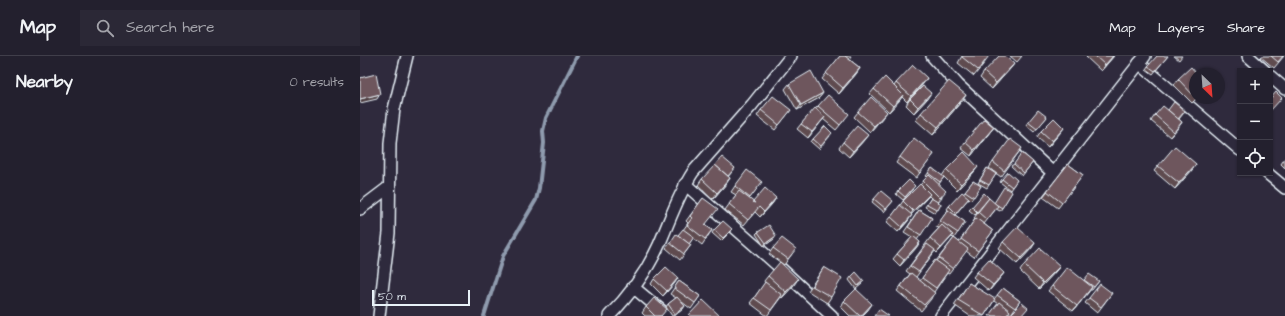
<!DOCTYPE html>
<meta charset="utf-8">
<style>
:root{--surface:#23202e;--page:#2b2836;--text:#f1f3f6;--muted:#a3a3aa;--line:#403e4a}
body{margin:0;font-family:"Architects Daughter",sans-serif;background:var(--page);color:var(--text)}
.controls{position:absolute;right:12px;top:12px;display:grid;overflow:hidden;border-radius:0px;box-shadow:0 1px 3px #0004}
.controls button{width:36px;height:36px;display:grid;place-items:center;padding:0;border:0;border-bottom:1px solid var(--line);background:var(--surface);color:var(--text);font:20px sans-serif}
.compass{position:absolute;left:829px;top:12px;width:36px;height:36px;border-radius:50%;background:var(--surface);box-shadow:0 1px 3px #0004;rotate:155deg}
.scale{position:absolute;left:12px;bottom:10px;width:98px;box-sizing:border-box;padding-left:4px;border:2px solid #e8f1f8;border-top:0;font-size:11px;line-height:14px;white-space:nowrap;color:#e8f1f8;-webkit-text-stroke:3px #2f2a3d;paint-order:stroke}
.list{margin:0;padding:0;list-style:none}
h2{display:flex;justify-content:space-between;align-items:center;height:52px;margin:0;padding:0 16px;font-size:17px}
h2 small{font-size:13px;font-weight:400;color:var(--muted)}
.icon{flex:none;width:22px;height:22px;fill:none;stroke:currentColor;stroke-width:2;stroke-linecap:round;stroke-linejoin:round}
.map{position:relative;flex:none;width:925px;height:260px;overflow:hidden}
header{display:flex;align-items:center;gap:24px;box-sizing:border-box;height:56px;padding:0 20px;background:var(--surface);border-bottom:1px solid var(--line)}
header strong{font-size:19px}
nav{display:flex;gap:22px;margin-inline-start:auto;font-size:14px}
.search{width:280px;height:36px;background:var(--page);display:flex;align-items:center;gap:10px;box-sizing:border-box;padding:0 14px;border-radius:0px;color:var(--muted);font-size:15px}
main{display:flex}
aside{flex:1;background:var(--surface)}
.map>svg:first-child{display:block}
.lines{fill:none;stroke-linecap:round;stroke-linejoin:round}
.stream{stroke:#8f9bae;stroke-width:4}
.minor-casing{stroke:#e8f1f8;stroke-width:14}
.minor{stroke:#2f2a3d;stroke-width:11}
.wall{fill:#5f4b50;stroke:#e8f1f8;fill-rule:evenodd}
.shaded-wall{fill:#4d3d41;stroke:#e8f1f8}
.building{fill:#6e575d;stroke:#e8f1f8}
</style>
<header>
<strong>Map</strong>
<div class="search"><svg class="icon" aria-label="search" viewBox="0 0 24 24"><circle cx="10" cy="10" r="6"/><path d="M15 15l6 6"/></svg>Search here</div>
<nav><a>Map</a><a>Layers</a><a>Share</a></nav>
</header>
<main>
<aside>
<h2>Nearby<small>0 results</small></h2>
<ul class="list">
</ul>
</aside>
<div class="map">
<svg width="925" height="260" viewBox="0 0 925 260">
<rect width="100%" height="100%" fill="#2f2a3d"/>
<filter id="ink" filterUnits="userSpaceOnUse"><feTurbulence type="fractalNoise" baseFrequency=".025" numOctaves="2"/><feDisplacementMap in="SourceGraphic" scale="8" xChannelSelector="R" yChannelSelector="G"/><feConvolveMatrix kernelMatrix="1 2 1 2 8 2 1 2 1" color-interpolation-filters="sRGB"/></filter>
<g filter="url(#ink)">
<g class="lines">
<path class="stream" d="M 124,260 L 143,200 L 176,144 L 179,132 L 184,87 L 183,75 L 186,62 L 217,0"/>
<g class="minor-casing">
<g id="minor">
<path d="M 572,0 L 598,29 L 693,117"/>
<path d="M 888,0 L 905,15"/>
<path d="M 779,7 L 880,94"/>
<path d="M 910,20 L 925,33"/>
<path d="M 907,117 L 925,132"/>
<path d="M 325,128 L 416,208 L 472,260"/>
<path d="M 0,153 L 29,131"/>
<path d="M 273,231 L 308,260"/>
<path d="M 19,260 L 29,177 L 30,87 L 34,53 L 47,0"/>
<path d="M 249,260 C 269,240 287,215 299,189 C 310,164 318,139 333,116 L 392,49 L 431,0"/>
<path d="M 581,260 L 785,0"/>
</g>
</g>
<use href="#minor" class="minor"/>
</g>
<g class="wall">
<path d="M 480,0 L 491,0 L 489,3 L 500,12 L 496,18 L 479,38 L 462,23 Z"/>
<path d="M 602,0 L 626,5 L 614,20 L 598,7 Z"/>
<path d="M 650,0 L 662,0 L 657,6 Z"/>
<path d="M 727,0 L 754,0 L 741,15 L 726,1 Z"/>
<path d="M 808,0 L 793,18 L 786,13 L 788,10 Z"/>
<path d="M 814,0 L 822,0 L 819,4 Z"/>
<path d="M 902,0 L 924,0 L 914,12 L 901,1 Z"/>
<path d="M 654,8 L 650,13 L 632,33 L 620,22 L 624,16 Z"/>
<path d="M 835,18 L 835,42 L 837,42 L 832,47 L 814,29 L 818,23 Z"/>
<path d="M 567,22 L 563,28 L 547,46 L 542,41 L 529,56 L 510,38 L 514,33 L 534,30 L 536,27 Z"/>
<path d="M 429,28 L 463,37 L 459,42 L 437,54 L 425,33 Z"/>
<path d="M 606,39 L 600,47 L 573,79 L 556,64 L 561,57 Z"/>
<path d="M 550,43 L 567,43 L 554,57 L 546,49 Z"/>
<path d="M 458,50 L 485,63 L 476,74 L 463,63 L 448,82 L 437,73 L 441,68 Z"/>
<path d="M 401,54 L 431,54 L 415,74 L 397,60 Z"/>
<path d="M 808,54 L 823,58 L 819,63 L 822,66 L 810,81 L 791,65 L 795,59 Z"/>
<path d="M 498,56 L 523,61 L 510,76 L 494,61 Z"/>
<path d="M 687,61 L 674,76 L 666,69 L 668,66 Z"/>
<path d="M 634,71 L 611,100 L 601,92 L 605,86 Z"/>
<path d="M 681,75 L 700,77 L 688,91 L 677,81 Z"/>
<path d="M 470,80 L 459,93 L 451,86 L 453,83 Z"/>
<path d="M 504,84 L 489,101 L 479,92 L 483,86 Z"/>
<path d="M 662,92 L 641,121 L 629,112 L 633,106 Z"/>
<path d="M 574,98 L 556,122 L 536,107 L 540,101 Z"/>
<path d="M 925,102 L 925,112 L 921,108 Z"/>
<path d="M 673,106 L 662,120 L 651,110 L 654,108 Z"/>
<path d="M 708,108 L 723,119 L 698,152 L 683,141 Z"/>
<path d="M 836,108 L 832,114 L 815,133 L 794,115 L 798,110 Z"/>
<path d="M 375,112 L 368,121 L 370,122 L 366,128 L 353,143 L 338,129 L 342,123 Z"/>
<path d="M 572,112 L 582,120 L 586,114 L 614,116 L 597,134 L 584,121 L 579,128 L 582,141 L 578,146 L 581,148 L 575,157 L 565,151 L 571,142 L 569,140 L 551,158 L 548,165 L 538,176 L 527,166 L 539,151 L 543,145 L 561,128 L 567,121 L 566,120 Z"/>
<path d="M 627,112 L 636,118 L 627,132 L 618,127 Z"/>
<path d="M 642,123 L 657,124 L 650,134 L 640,126 Z"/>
<path d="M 613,125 L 621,130 L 611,144 L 609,142 L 595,159 L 605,166 L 594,182 L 599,186 L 615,163 L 614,162 L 620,154 L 615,159 L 609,154 L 612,151 L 629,142 L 634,147 L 652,136 L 640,155 L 636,153 L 624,168 L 633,175 L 614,201 L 606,195 L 589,218 L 587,217 L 574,236 L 571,243 L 561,255 L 537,235 L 550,218 L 546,215 L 570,182 L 579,172 L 576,171 L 588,154 L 590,156 L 587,153 L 589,150 L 604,137 ZM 591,181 L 594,182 L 576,205 L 575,204 L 560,225 L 556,221 L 575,195 L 577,197 Z"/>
<path d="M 375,130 L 398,131 L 389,143 L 393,146 L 416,142 L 412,148 L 400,161 L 395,156 L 384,169 L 365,154 L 376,139 L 371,136 Z"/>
<path d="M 553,133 L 543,144 L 536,138 L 538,135 Z"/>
<path d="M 343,142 L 346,169 L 352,174 L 342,189 L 333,182 L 329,188 L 331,189 L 320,204 L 306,192 L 310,187 L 323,174 L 328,167 L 326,165 Z"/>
<path d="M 514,143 L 533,145 L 524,156 L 512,146 Z"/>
<path d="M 559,154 L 572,162 L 557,184 L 560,186 L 556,192 L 540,210 L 533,203 L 537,198 L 552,181 L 544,176 Z"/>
<path d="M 354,174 L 370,176 L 361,185 L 352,177 Z"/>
<path d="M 398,176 L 414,183 L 404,190 L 396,178 Z"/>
<path d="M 643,186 L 675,187 L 671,193 L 657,208 L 639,192 Z"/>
<path d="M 413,192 L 432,198 L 424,209 L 409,198 Z"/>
<path d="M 664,209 L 700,210 L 696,215 L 679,233 L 660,215 Z"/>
<path d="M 464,211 L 471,241 L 467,247 L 448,235 Z"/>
<path d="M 617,216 L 644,217 L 640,222 L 629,235 L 613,221 Z"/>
<path d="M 408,220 L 434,229 L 422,242 L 421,241 L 407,260 L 390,247 L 405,227 L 404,225 Z"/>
<path d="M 491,221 L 502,228 L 496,233 L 489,224 Z"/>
<path d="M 318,222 L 314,228 L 303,240 L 291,228 L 294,223 Z"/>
<path d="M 319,225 L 340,240 L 331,253 L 322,246 L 323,253 L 314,260 L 312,260 L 306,251 L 308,248 L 316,242 L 310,238 Z"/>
<path d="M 724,225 L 739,225 L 732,234 L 730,234 L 713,255 L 688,235 L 692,230 Z"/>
<path d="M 609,227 L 634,243 L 643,232 L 660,245 L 651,258 L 649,257 L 647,260 L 629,260 L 638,248 L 634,245 L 624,260 L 610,260 L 594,249 Z"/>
<path d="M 752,237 L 737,257 L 725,247 L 729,242 Z"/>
<path d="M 484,245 L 508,254 L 502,260 L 490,260 L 481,251 Z"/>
<path d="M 286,251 L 302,260 L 285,260 L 282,257 Z"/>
</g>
<g class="shaded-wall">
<path d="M 753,0 L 751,3 L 741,15 L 745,9 Z"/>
<path d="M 654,8 L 650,13 L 632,33 L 636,27 Z"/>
<path d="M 500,12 L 496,18 L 479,38 L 483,32 Z"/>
<path d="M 567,22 L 563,28 L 547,46 L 551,40 Z"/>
<path d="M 463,37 L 459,42 L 437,54 L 441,49 Z"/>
<path d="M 571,37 L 567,43 L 554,57 L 558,51 Z"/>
<path d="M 20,38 L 17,43 L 0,47 L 0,43 Z"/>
<path d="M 543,39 L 540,44 L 529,56 L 533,50 Z"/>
<path d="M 606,39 L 600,47 L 573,79 L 578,71 Z"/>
<path d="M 527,56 L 523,61 L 510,76 L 514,70 Z"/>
<path d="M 465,61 L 461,66 L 448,82 L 452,76 Z"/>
<path d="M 822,66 L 818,72 L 810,81 Z"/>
<path d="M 634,71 L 630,76 L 611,100 L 614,94 Z"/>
<path d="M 704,72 L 700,77 L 688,91 L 692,85 Z"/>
<path d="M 508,79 L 504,84 L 489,101 L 493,95 Z"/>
<path d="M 836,108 L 832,114 L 815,133 L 819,127 Z"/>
<path d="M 618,111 L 614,116 L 597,134 L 601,128 Z"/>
<path d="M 370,122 L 366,128 L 353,143 L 357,137 Z"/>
<path d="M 570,138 L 566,143 L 549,161 L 553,155 Z"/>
<path d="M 416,142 L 412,148 L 400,161 L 404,156 Z"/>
<path d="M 552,159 L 548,165 L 538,176 L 542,171 Z"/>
<path d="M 593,179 L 589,184 L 577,197 L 581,192 Z"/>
<path d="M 416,180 L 414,183 L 404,190 L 406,187 Z"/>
<path d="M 560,186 L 556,192 L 540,210 L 544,204 Z"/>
<path d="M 675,187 L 671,193 L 657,208 L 661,202 Z"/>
<path d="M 700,210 L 696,215 L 679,233 L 683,227 Z"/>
<path d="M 644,217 L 640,222 L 629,235 L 633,229 Z"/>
<path d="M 318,222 L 314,228 L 303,240 L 307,235 Z"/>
<path d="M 438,223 L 434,229 L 422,242 L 426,236 Z"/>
<path d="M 732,231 L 728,237 L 713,255 L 717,250 Z"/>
<path d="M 512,248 L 508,254 L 502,260 L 501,260 Z"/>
<path d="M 325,250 L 323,253 L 314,260 L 315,258 Z"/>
</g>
<g class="building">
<path d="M 480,0 L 485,0 L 500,12 L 483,32 L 466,17 Z"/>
<path d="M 602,0 L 629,0 L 618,14 L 602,1 Z"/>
<path d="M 639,0 L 645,0 L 654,8 L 636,27 L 624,16 Z"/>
<path d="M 735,0 L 753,0 L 745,9 Z"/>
<path d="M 797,0 L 808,0 L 795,15 L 788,10 Z"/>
<path d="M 911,0 L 923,0 L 918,6 Z"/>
<path d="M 553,9 L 567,22 L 551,40 L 536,27 Z"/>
<path d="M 831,11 L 837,18 L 835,18 L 835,41 L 818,23 Z"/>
<path d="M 451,15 L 463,37 L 441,49 L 429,28 Z"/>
<path d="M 16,18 L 20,38 L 0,43 L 0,22 Z"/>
<path d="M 525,21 L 543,39 L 533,50 L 514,33 Z"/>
<path d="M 589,25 L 606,39 L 578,71 L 561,57 Z"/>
<path d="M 563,30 L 571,37 L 558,51 L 550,43 Z"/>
<path d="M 916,36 L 922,42 L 910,55 L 910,43 Z"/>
<path d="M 468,39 L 489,58 L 480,69 L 458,50 Z"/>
<path d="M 413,40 L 431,54 L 419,69 L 401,54 Z"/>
<path d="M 511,41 L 527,56 L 514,70 L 498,56 Z"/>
<path d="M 814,46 L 825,55 L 818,63 L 808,54 Z"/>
<path d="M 803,50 L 822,66 L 814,76 L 795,59 Z"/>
<path d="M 455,52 L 465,61 L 452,76 L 441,68 Z"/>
<path d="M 678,54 L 687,61 L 677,73 L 668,66 Z"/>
<path d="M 694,62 L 704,72 L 692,85 L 681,75 Z"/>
<path d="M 624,63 L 634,71 L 614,94 L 605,86 Z"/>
<path d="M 465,70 L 472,77 L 461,90 L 453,83 Z"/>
<path d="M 497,70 L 508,79 L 493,95 L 483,86 Z"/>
<path d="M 554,82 L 574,98 L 560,117 L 540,101 Z"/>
<path d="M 650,83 L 662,92 L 644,115 L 633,106 Z"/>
<path d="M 815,90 L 836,108 L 819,127 L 798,110 Z"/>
<path d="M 604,96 L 618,111 L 601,128 L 586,114 Z"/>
<path d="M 662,97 L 673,106 L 664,117 L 654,108 Z"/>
<path d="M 362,101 L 375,112 L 368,120 L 355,109 Z"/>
<path d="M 708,108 L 723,119 L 702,147 L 687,135 Z"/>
<path d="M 355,109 L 370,122 L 357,137 L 342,123 Z"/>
<path d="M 572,112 L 584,121 L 580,126 L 568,117 Z"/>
<path d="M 627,112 L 636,118 L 629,129 L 620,124 Z"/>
<path d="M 387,114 L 402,126 L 390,142 L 375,130 Z"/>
<path d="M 648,116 L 657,124 L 652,131 L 642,123 Z"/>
<path d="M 569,119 L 586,135 L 580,142 L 563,125 Z"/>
<path d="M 549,124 L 555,130 L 545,141 L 538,135 Z"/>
<path d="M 613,125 L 621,130 L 614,141 L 605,135 Z"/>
<path d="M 560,128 L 570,138 L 553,155 L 543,145 Z"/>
<path d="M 644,131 L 652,136 L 642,152 L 634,147 Z"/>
<path d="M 405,132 L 416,142 L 404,156 L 399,151 L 388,164 L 369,148 L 379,135 L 395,147 L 393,146 Z"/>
<path d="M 521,135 L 533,145 L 526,153 L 514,143 Z"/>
<path d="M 602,136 L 609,142 L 596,157 L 589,150 Z"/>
<path d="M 624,137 L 629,142 L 617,156 L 612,151 Z"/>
<path d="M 343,142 L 358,153 L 345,169 L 352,174 L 345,183 L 327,169 L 332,162 L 330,160 Z"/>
<path d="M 571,142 L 581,148 L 578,154 L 567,148 Z"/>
<path d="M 629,142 L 638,150 L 627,164 L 618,156 Z"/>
<path d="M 540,149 L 552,159 L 542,171 L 531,161 Z"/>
<path d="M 559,154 L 572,162 L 561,179 L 548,171 Z"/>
<path d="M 588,154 L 605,166 L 598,177 L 580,165 Z"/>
<path d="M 616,162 L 633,175 L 618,195 L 601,183 Z"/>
<path d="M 363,165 L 372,173 L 363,182 L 354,174 Z"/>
<path d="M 409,169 L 416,180 L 406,187 L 398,176 Z"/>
<path d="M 582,169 L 593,179 L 581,192 L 570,182 Z"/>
<path d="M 657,171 L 675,187 L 661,202 L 643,186 Z"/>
<path d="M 323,173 L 334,181 L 329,188 L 318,179 Z"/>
<path d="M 316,178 L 331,189 L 324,198 L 310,187 Z"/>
<path d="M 553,180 L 560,186 L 544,204 L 537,198 Z"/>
<path d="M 422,182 L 436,193 L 428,203 L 413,192 Z"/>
<path d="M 594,182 L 608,193 L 593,213 L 579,202 Z"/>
<path d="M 567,188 L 575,194 L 559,216 L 550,210 Z"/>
<path d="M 680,192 L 700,210 L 683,227 L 664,209 Z"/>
<path d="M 629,203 L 644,217 L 633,229 L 617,216 Z"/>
<path d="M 575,204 L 589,214 L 576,232 L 562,222 Z"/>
<path d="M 420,206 L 438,223 L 426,236 L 408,220 Z"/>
<path d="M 306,211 L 318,222 L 307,235 L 294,223 Z"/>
<path d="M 464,211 L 482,222 L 471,241 L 452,230 Z"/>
<path d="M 707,211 L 732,231 L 717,250 L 692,230 Z"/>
<path d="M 496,216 L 504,225 L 498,230 L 491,221 Z"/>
<path d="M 551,217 L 575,237 L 564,249 L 541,230 Z"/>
<path d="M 729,218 L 739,225 L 734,231 L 724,224 Z"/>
<path d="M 319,225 L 340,240 L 335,247 L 314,232 Z"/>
<path d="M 405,226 L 422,239 L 411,254 L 394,242 Z"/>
<path d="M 609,227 L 635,243 L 624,260 L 598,244 Z"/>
<path d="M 740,228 L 752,237 L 741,251 L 729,242 Z"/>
<path d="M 643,232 L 660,245 L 655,252 L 637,239 Z"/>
<path d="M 496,233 L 512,248 L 501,260 L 500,260 L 484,245 Z"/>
<path d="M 317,241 L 325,250 L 315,258 L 308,248 Z"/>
<path d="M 294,242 L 307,253 L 301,260 L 295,260 L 286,251 Z"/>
<path d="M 343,244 L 360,260 L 330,260 L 329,259 Z"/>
<path d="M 639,246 L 650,255 L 646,260 L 633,260 L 630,258 Z"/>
<path d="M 662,247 L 668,252 L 661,260 L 649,260 Z"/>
<path d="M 519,253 L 529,260 L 514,260 Z"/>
</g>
</g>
</svg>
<div class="controls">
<button>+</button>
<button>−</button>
<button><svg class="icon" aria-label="locate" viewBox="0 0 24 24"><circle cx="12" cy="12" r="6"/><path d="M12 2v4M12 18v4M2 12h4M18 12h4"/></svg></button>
</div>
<svg class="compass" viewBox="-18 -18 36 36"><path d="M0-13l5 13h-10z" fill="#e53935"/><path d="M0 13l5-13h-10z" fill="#a3a3aa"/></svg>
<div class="scale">50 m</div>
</div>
</main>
